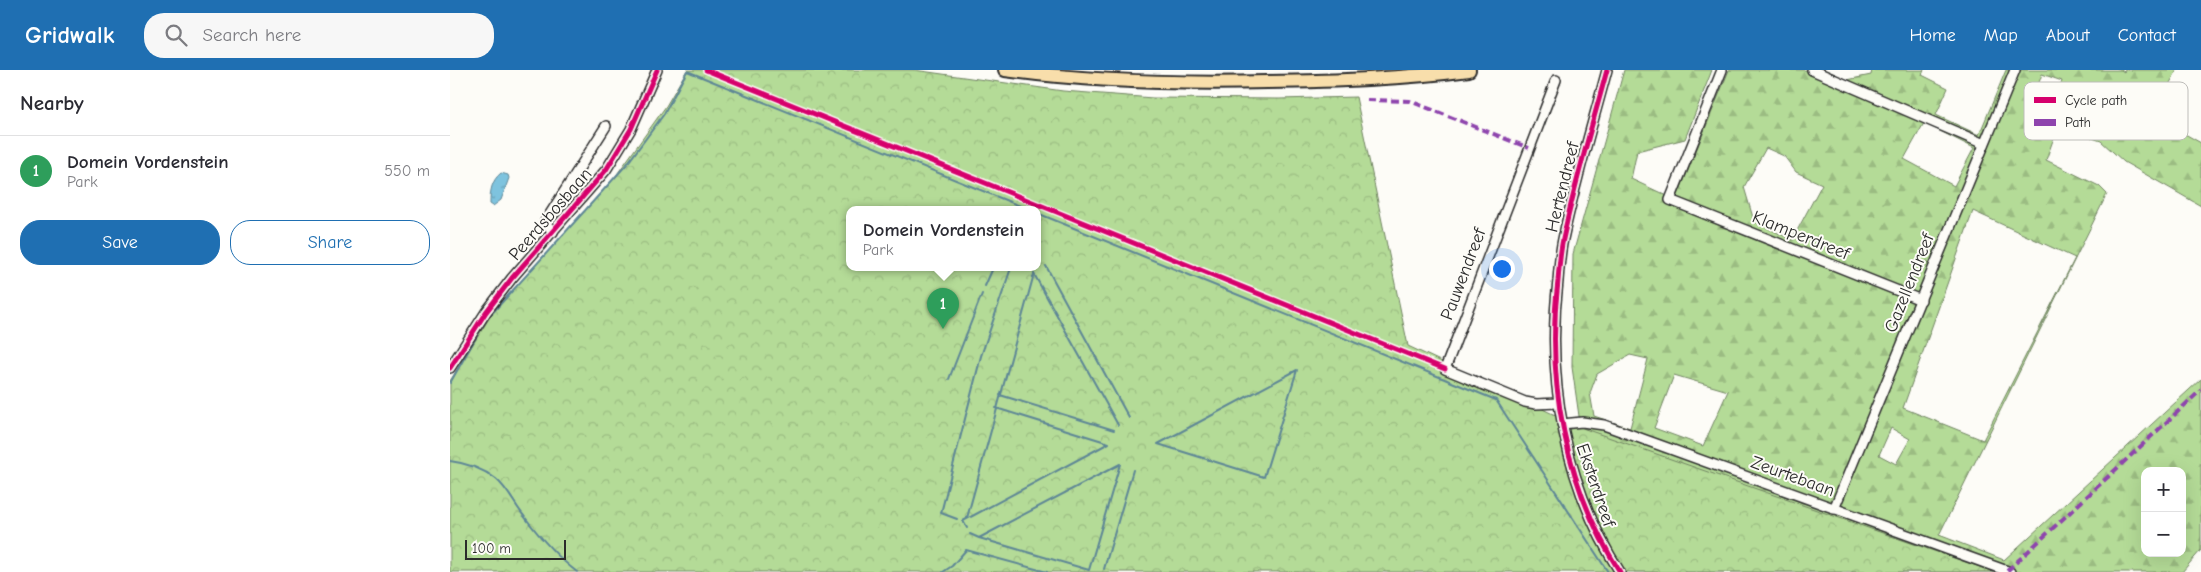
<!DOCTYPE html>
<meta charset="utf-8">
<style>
:root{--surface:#fff;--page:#f7f7f7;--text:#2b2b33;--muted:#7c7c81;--line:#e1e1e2;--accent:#1f6fb2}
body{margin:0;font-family:"Comic Neue",sans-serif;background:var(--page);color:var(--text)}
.controls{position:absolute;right:15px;bottom:15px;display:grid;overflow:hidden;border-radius:10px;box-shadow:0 5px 20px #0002}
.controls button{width:45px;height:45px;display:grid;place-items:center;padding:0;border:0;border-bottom:1px solid var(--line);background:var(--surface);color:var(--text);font:25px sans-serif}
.scale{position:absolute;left:15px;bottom:12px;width:101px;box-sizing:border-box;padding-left:5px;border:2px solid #2b2b2b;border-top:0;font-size:14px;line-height:18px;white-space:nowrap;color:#2b2b2b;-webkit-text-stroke:4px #fdfcf7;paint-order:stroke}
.you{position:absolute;left:1051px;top:198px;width:18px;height:18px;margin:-12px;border:4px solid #fff;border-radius:50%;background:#1a73e8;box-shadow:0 0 0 8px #1a73e833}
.badge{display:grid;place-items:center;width:32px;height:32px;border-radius:50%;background:var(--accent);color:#fff;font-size:16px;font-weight:700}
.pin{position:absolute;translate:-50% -41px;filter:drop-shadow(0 1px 2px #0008)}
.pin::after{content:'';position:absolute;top:26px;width:18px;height:15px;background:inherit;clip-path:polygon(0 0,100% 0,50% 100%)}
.popup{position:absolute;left:396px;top:136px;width:195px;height:65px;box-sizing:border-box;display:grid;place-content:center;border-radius:10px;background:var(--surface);filter:drop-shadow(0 1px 4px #0005);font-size:16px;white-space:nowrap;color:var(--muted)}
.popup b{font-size:19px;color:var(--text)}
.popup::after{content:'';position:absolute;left:50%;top:100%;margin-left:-10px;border:10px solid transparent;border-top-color:var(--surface)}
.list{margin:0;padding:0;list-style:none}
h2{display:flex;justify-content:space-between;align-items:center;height:65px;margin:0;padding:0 20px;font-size:21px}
h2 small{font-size:16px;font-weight:400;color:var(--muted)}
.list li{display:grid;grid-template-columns:32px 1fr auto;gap:15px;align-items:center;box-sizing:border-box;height:70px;padding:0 20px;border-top:1px solid var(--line)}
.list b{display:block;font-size:19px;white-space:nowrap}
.list p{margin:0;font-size:16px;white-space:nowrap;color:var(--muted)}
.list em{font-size:16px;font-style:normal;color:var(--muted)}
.actions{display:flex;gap:10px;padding:15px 20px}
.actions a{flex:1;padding:11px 0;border:1px solid var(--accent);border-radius:20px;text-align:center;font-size:18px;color:var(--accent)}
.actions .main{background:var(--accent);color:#fff}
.icon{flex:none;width:28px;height:28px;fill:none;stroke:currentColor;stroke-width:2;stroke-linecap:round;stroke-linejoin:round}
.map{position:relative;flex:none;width:1751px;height:502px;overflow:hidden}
header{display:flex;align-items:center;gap:30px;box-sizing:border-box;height:70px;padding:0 25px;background:var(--accent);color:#fff}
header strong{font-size:24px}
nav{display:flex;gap:28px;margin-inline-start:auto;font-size:18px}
.search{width:350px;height:45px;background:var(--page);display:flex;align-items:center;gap:12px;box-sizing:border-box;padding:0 18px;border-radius:20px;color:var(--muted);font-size:19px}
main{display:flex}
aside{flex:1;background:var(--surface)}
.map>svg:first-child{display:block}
.forest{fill:url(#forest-firs);stroke:#708361;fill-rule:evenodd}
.park{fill:url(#park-crowns);stroke:#708361;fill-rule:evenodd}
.water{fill:url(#water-ripples);stroke:#5d8696}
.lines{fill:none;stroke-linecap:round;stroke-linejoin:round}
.stream{stroke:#5d8696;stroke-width:2}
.minor-casing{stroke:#2b2b2b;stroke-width:12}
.highway-casing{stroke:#2b2b2b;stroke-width:16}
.minor{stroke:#fdfcf7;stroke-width:9}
.highway{stroke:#f8deab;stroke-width:12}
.quiet{stroke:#8e44ad;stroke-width:4;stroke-dasharray:8 4;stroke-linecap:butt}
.cycleway-casing{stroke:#fdfcf7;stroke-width:8}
.cycleway{stroke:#d6006c;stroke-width:5}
.labels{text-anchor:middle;stroke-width:4;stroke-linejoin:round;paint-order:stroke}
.street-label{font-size:18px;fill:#2b2b2b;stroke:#fdfcf7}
.key{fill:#fdfcf7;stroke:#bebdba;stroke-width:1}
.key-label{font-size:14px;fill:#2b2b2b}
</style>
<header>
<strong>Gridwalk</strong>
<div class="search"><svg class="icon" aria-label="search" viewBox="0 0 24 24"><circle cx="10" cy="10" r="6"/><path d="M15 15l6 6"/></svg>Search here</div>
<nav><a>Home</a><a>Map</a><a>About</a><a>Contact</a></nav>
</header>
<main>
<aside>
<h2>Nearby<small></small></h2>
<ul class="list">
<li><span class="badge" style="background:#2e9e5b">1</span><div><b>Domein Vordenstein</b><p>Park</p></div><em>550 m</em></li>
</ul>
<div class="actions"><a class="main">Save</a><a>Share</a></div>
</aside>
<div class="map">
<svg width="1751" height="502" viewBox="0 0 1751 502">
<defs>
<pattern id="forest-firs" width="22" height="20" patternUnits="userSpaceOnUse" patternTransform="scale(1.25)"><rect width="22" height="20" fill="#b4db97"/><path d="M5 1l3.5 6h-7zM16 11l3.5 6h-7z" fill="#9bbc82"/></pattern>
<pattern id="park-crowns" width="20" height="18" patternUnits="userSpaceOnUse" patternTransform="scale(1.25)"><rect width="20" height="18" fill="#b4db97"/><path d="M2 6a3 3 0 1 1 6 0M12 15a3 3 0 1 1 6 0" fill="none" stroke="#9bbc82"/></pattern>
<pattern id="water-ripples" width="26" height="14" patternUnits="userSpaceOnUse" patternTransform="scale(1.25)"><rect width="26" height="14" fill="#7ec3de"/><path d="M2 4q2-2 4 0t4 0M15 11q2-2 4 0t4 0" fill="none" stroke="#679fb4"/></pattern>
</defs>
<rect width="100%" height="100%" fill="#fdfcf7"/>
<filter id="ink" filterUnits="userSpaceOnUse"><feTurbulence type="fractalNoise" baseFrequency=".02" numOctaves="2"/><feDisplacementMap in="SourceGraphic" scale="10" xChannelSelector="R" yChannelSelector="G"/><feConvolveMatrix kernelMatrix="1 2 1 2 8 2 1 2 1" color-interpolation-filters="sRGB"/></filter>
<g filter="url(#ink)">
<path class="forest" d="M 1174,0 L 1262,0 L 1235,69 L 1187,81 L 1181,109 L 1226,130 L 1279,0 L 1376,0 L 1397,10 L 1421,5 L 1422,0 L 1474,0 L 1472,5 L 1498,18 L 1486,45 L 1529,65 L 1556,0 L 1671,0 L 1674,2 L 1675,0 L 1727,0 L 1720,13 L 1710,50 L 1751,73 L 1751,136 L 1674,92 L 1651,71 L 1608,56 L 1596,90 L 1649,116 L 1657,124 L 1489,465 L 1554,490 L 1751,309 L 1751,480 L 1732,502 L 1184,502 L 1139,394 L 1130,353 L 1122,297 L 1123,184 ZM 1592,4 L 1612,11 L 1604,31 L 1585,24 ZM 1474,53 L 1524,78 L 1504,116 L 1454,89 ZM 1316,78 L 1334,86 L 1346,102 L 1372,114 L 1342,170 L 1304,151 L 1294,117 ZM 1523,141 L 1625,188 L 1533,370 L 1453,338 ZM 1180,285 L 1198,289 L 1180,358 L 1144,346 L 1140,323 L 1147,304 ZM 1224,305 L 1278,321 L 1253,376 L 1204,358 ZM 1441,358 L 1460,369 L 1446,394 L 1429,385 ZM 1695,401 L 1732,401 L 1732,483 L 1695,483 Z"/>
<path class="park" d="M 237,0 L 464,0 L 613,21 L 703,28 L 829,29 L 906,27 L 958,276 L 1135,359 L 1544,502 L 0,502 L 0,311 L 43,242 L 165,107 L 216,36 ZM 399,140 L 587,140 L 587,198 L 399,198 Z"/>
<path class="water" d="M 51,103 L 58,105 L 59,108 L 51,130 L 43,136 L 40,134 C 40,122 41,111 51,103 Z"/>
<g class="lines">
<g class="stream">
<path d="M 587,143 L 1046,330 L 1158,502"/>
<path d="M 596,196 L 679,348"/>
<path d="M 584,204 L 668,355"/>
<path d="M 535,216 L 543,198"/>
<path d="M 847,300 L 814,407 L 708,374 Z"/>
<path d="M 499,309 L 532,224"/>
<path d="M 0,313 L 36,250 L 177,94 L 214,44 L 237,1 L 580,140"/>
<path d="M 550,325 L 664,360"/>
<path d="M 0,391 C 16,393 33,399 46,409 C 58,419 64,434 74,446 C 89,466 107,487 127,502"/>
<path d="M 517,448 L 584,204"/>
<path d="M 507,449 L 491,443 L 531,286 L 561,198"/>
<path d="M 517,458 L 513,451 L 659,373 L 546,338"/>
<path d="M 520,464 L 529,468 L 639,500 L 670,394 L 529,468"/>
<path d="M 654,499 L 683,400"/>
<path d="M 493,502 L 502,496 L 516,480 L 597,502"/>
</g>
<g class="minor-casing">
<g id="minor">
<path d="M 1157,0 C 1142,56 1125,112 1113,169 C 1110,183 1109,197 1108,211 C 1096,311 1115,416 1170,502"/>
<path d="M 1272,0 L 1220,130 L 1471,230"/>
<path d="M 1362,0 L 1534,74"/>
<path d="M 1106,10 L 995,299 L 1075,332 L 1086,334 L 1108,333"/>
<path d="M 103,162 L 95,152 L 156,56"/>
<path d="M 0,298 L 36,242 L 62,208 L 156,100 L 181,59 L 207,0"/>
<path d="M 1112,354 L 1132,352 L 1154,355 L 1560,502"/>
<path d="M 1384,439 L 1565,0"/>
</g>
</g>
<g class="highway-casing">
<path id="highway" d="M 555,0 C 642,12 730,14 817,12 C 884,11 952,9 1019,0"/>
</g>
<use href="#minor" class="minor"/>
<use href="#highway" class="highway"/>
<g class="quiet">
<path d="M 917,30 L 960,31 L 1079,78"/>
<path d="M 1557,501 L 1751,320"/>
</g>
<g class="cycleway-casing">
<g id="cycleway">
<path d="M 256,0 L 995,299"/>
<path d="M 1157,0 C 1142,56 1125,112 1113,169 C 1110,183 1109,197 1108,211 C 1096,311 1115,416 1170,502"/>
<path d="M 0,298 L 36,242 L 62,208 L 156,100 L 181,59 L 207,0"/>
</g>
</g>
<use href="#cycleway" class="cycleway"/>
</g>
</g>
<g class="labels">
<g class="street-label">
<text transform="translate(1112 117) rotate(-76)" y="6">Hertendreef</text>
<text transform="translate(100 144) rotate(-49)" y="6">Peerdsbosbaan</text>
<text transform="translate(1351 165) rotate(22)" y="6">Klamperdreef</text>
<text transform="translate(1013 204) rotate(-69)" y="6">Pauwendreef</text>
<text transform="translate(1459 213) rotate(-68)" y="6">Gazellendreef</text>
<text transform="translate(1343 406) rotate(20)" y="6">Zeurtebaan</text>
<text transform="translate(1146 415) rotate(71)" y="6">Eksterdreef</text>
</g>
</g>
<rect x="1574" y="12" width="164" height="58" rx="8" class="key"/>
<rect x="1584" y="27" width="22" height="6" fill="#d6006c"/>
<rect x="1584" y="49" width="22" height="7" fill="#8e44ad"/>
<g class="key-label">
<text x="1615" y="35">Cycle path</text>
<text x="1615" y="57">Path</text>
</g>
</svg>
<div class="controls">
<button>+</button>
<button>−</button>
</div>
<div class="scale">100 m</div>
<div class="you"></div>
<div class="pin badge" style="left:493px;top:259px;background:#2e9e5b">1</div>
<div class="popup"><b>Domein Vordenstein</b>Park</div>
</div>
</main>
